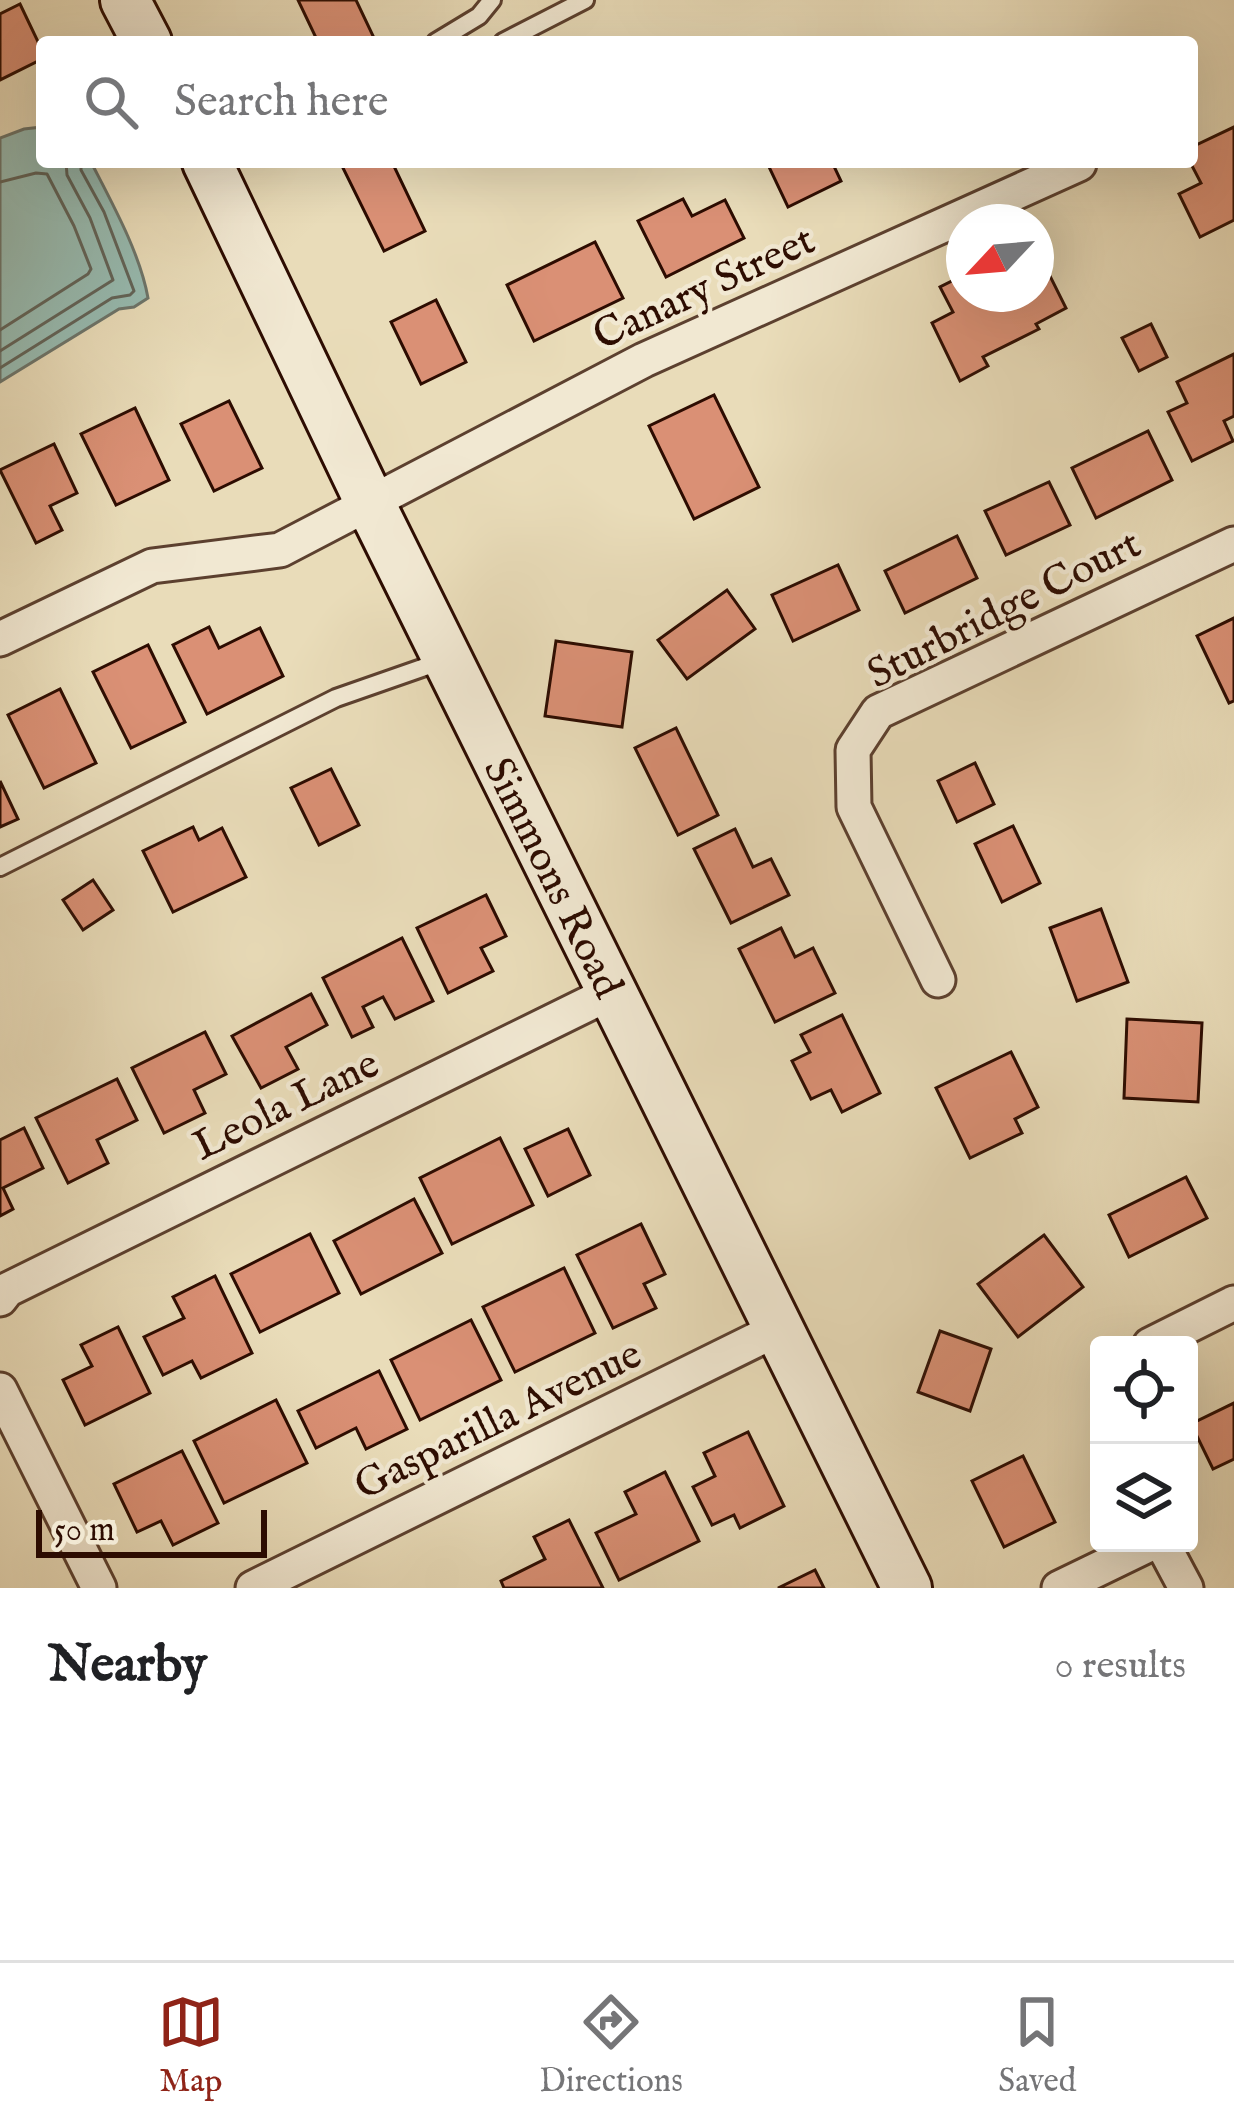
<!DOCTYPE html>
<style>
:root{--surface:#fff;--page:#f6f6f6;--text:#202124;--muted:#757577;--line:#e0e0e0;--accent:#8f2418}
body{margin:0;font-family:"IM FELL English",serif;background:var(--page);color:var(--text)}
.controls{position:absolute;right:36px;bottom:36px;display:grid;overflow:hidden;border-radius:12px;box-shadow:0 12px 48px #0002}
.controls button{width:108px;height:108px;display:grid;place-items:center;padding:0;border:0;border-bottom:3px solid var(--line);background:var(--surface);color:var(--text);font:60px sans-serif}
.compass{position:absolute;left:946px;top:204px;width:108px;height:108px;border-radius:50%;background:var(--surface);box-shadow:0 12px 48px #0002;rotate:244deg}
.scale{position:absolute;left:36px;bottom:30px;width:231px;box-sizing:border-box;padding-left:12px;border:6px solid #2d0c01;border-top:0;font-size:33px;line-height:42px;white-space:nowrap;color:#2d0c01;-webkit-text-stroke:9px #f1e8d2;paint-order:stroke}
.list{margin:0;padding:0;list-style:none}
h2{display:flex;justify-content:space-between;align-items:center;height:156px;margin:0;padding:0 48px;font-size:51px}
h2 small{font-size:39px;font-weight:400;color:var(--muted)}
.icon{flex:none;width:66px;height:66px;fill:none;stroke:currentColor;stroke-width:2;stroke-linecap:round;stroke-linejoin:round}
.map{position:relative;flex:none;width:1234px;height:1588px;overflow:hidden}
.search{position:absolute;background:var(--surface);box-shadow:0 12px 48px #0002;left:36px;right:36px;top:36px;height:132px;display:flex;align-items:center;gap:30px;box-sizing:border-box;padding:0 42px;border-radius:12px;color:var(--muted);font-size:45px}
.sheet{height:372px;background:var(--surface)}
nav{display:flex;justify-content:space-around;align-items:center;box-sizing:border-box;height:168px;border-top:3px solid var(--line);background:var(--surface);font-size:33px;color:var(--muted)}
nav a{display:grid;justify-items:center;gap:6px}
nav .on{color:var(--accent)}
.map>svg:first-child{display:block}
.water{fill:#97bbb1;stroke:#6d756b;stroke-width:3}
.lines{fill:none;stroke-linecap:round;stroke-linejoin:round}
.shore{stroke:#626459;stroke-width:3}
.building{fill:#da9075;stroke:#2d0c01;stroke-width:3}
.lane-casing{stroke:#5c402f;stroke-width:22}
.street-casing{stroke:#5c402f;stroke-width:39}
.secondary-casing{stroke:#2d0c01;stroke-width:54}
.lane{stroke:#f1e8d2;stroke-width:16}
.street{stroke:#f1e8d2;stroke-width:33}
.secondary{stroke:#f1e8d2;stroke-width:48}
.labels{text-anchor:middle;stroke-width:9;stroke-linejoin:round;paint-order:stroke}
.street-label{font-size:42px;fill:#2d0c01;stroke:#f1e8d2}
</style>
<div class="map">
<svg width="1234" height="1588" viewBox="0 0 1234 1588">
<rect width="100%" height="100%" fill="#e9dcb9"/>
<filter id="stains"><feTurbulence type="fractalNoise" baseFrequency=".00167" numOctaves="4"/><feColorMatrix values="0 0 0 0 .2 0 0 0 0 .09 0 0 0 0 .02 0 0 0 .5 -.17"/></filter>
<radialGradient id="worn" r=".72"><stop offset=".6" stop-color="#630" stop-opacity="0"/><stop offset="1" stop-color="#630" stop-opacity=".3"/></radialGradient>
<path class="water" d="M 42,127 L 42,162 L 91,162 C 112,203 140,253 148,298 L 134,307 L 119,309 L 0,382 L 0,138 L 24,129 Z"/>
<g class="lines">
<g class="shore">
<path d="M 0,182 L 36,173 L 47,174 L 74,226 L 91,269 L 88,274 L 0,330"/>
<path d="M 0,351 L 113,280 L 90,218 L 67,175 L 66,162"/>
<path d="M 0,368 L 112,298 L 130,295 L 134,291 L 104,212 L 81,170 L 81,162"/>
</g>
</g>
<g class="building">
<path d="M 298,0 L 356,0 L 375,40 L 318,42 Z"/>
<path d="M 20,4 L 42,50 L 42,59 L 0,80 L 0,14 Z"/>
<path d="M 1234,127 L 1234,220 L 1200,237 L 1179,194 L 1201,183 L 1190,162 L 1192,147 Z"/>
<path d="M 350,162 L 392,162 L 425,231 L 384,251 L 342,166 Z"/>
<path d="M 778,162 L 832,162 L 841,181 L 788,207 L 769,167 Z"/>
<path d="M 683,199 L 692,216 L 725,200 L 744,238 L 666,277 L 638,221 Z"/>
<path d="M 595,242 L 623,298 L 534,341 L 507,285 Z"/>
<path d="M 1036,248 L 1066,308 L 1036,324 L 1039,329 L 983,357 L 988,366 L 960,381 L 932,323 L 953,312 L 940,287 L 964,275 L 964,294 L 1036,294 Z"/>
<path d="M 436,300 L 466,362 L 421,384 L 391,322 Z"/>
<path d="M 1151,324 L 1167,357 L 1139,371 L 1122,338 Z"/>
<path d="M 1234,354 L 1234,416 L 1224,421 L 1233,441 L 1192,461 L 1168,412 L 1187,403 L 1177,382 Z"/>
<path d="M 714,395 L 759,487 L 694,519 L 649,426 Z"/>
<path d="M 229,401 L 262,468 L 214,491 L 181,424 Z"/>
<path d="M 135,408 L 169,480 L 116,505 L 81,434 Z"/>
<path d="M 1148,431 L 1172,480 L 1096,518 L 1072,468 Z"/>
<path d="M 54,444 L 77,493 L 50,506 L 62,530 L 36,543 L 0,470 Z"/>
<path d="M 1049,482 L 1070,525 L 1006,555 L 985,511 Z"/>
<path d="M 957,536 L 977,578 L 905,613 L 885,571 Z"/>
<path d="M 838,565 L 859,610 L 793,641 L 772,595 Z"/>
<path d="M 727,590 L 755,629 L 687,679 L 658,640 Z"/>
<path d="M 1234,618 L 1234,701 L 1229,703 L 1197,636 Z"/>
<path d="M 209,627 L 219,648 L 260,628 L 283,676 L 207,714 L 173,645 Z"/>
<path d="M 556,641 L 632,652 L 622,727 L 545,716 Z"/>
<path d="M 148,645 L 185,722 L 131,748 L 93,672 Z"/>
<path d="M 60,689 L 96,763 L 44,788 L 8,715 Z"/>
<path d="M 676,728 L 718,815 L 678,835 L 635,748 Z"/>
<path d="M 975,763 L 994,804 L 957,822 L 938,781 Z"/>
<path d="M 331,769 L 359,825 L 319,845 L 291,788 Z"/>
<path d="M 0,781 L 18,819 L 0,827 Z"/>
<path d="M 1013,826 L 1040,883 L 1002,902 L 975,844 Z"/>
<path d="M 193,827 L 199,840 L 222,828 L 246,877 L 173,912 L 143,851 Z"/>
<path d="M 735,829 L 753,867 L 771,859 L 789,895 L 731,923 L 694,849 Z"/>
<path d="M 93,880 L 113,910 L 83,930 L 63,900 Z"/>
<path d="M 486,895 L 506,936 L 481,948 L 493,971 L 448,993 L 417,928 Z"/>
<path d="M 1101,909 L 1128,982 L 1077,1001 L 1050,928 Z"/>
<path d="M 781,928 L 795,957 L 813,948 L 835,993 L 775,1022 L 739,949 Z"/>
<path d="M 402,938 L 433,1001 L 395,1019 L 383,997 L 363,1007 L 373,1027 L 352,1037 L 323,978 Z"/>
<path d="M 311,994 L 327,1025 L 286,1047 L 298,1069 L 261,1088 L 232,1036 Z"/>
<path d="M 842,1015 L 880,1093 L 842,1112 L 831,1090 L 811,1099 L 792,1061 L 810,1052 L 801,1035 Z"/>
<path d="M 1127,1019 L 1202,1023 L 1198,1102 L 1124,1098 Z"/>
<path d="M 205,1032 L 226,1074 L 194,1090 L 205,1113 L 164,1133 L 132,1068 Z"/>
<path d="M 1011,1052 L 1038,1107 L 1015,1119 L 1022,1133 L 970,1158 L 936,1088 Z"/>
<path d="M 117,1079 L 137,1120 L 97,1140 L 108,1163 L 68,1183 L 36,1118 Z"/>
<path d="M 24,1128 L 43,1168 L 3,1188 L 13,1209 L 0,1216 L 0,1140 Z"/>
<path d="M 568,1129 L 590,1175 L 548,1196 L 525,1149 Z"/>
<path d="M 500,1138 L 533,1205 L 452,1244 L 420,1178 Z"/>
<path d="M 1186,1177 L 1207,1218 L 1129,1257 L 1109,1215 Z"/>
<path d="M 414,1199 L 442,1253 L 361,1294 L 334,1241 Z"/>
<path d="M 641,1224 L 665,1274 L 644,1284 L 656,1308 L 613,1328 L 577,1255 Z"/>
<path d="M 310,1234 L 339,1293 L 260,1332 L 231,1274 Z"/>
<path d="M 1044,1235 L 1083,1287 L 1018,1337 L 978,1284 Z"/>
<path d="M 564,1268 L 595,1333 L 515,1372 L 483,1307 Z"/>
<path d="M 215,1276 L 252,1353 L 201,1378 L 192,1361 L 163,1375 L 144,1337 L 184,1318 L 173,1297 Z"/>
<path d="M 471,1320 L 501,1380 L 420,1420 L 391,1360 Z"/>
<path d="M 118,1327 L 150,1393 L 85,1425 L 63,1380 L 92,1366 L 81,1345 Z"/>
<path d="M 940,1331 L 991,1349 L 970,1411 L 918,1392 Z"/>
<path d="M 379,1371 L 407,1429 L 366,1449 L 356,1428 L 316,1448 L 298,1411 Z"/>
<path d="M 276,1400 L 307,1463 L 224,1503 L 194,1441 Z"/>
<path d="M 1234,1403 L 1234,1459 L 1213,1469 L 1191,1424 Z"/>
<path d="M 748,1432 L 784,1506 L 740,1528 L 734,1515 L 712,1525 L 693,1487 L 715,1476 L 704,1453 Z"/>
<path d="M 182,1451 L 218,1523 L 173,1545 L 161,1521 L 137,1532 L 114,1484 Z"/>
<path d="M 1023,1456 L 1055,1522 L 1004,1547 L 972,1481 Z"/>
<path d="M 665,1472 L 699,1541 L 619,1580 L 596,1533 L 636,1514 L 625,1492 Z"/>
<path d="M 569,1520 L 603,1588 L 504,1588 L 501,1581 L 545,1559 L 534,1537 Z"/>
<path d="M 815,1570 L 824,1588 L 778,1588 Z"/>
</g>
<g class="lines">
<g class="lane-casing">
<g id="lane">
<path d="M 436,42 L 479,16 L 492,0"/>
<path d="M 503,42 L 585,0"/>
<path d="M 0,867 L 336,698 L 442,661"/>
</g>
</g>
<g class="street-casing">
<g id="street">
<path d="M 0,639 L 152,566 L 280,550 L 644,360 L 1079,164"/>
<path d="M 938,980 L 854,807 L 853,750 L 878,712 L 1234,544"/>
<path d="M 0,1299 L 7,1290 L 614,991"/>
<path d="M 1150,1345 L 1234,1303"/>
<path d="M 0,1390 L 99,1588"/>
<path d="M 1162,1543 L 1186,1588"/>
<path d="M 253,1588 L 780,1328"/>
<path d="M 1059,1588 L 1152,1543"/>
</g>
</g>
<g class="secondary-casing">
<g id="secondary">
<path d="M 125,0 L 147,42"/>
<path id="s1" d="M 207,162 L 369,501 L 907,1588"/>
</g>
</g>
<use href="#lane" class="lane"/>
<use href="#street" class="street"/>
<use href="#secondary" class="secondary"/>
</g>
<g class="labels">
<g class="street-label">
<text transform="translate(703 286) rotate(-25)" y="15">Canary Street</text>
<text transform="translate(1003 607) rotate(-27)" y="15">Sturbridge Court</text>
<text dy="15" stroke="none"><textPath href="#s1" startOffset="795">Simmons Road</textPath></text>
<text transform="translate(285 1103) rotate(-26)" y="15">Leola Lane</text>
<text transform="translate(497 1418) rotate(-26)" y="15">Gasparilla Avenue</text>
</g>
</g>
<rect width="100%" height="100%" filter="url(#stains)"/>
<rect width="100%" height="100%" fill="url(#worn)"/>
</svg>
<div class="controls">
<button><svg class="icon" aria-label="locate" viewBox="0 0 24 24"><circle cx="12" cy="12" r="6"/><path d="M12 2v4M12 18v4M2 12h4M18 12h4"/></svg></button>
<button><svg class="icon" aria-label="layers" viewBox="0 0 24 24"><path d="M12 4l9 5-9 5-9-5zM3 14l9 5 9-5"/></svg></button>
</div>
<svg class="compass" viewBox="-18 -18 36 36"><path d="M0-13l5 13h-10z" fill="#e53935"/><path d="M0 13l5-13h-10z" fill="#757577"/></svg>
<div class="scale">50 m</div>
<div class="search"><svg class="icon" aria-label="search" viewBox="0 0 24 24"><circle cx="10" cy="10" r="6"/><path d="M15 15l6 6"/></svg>Search here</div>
</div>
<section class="sheet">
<h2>Nearby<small>0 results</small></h2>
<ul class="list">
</ul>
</section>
<nav>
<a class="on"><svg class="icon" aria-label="map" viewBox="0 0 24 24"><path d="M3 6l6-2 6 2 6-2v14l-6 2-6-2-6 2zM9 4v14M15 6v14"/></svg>Map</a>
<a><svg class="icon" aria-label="directions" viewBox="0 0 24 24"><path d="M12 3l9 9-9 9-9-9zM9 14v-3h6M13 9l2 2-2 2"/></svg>Directions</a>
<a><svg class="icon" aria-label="saved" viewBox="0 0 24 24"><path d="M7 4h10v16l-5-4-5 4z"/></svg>Saved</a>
</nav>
